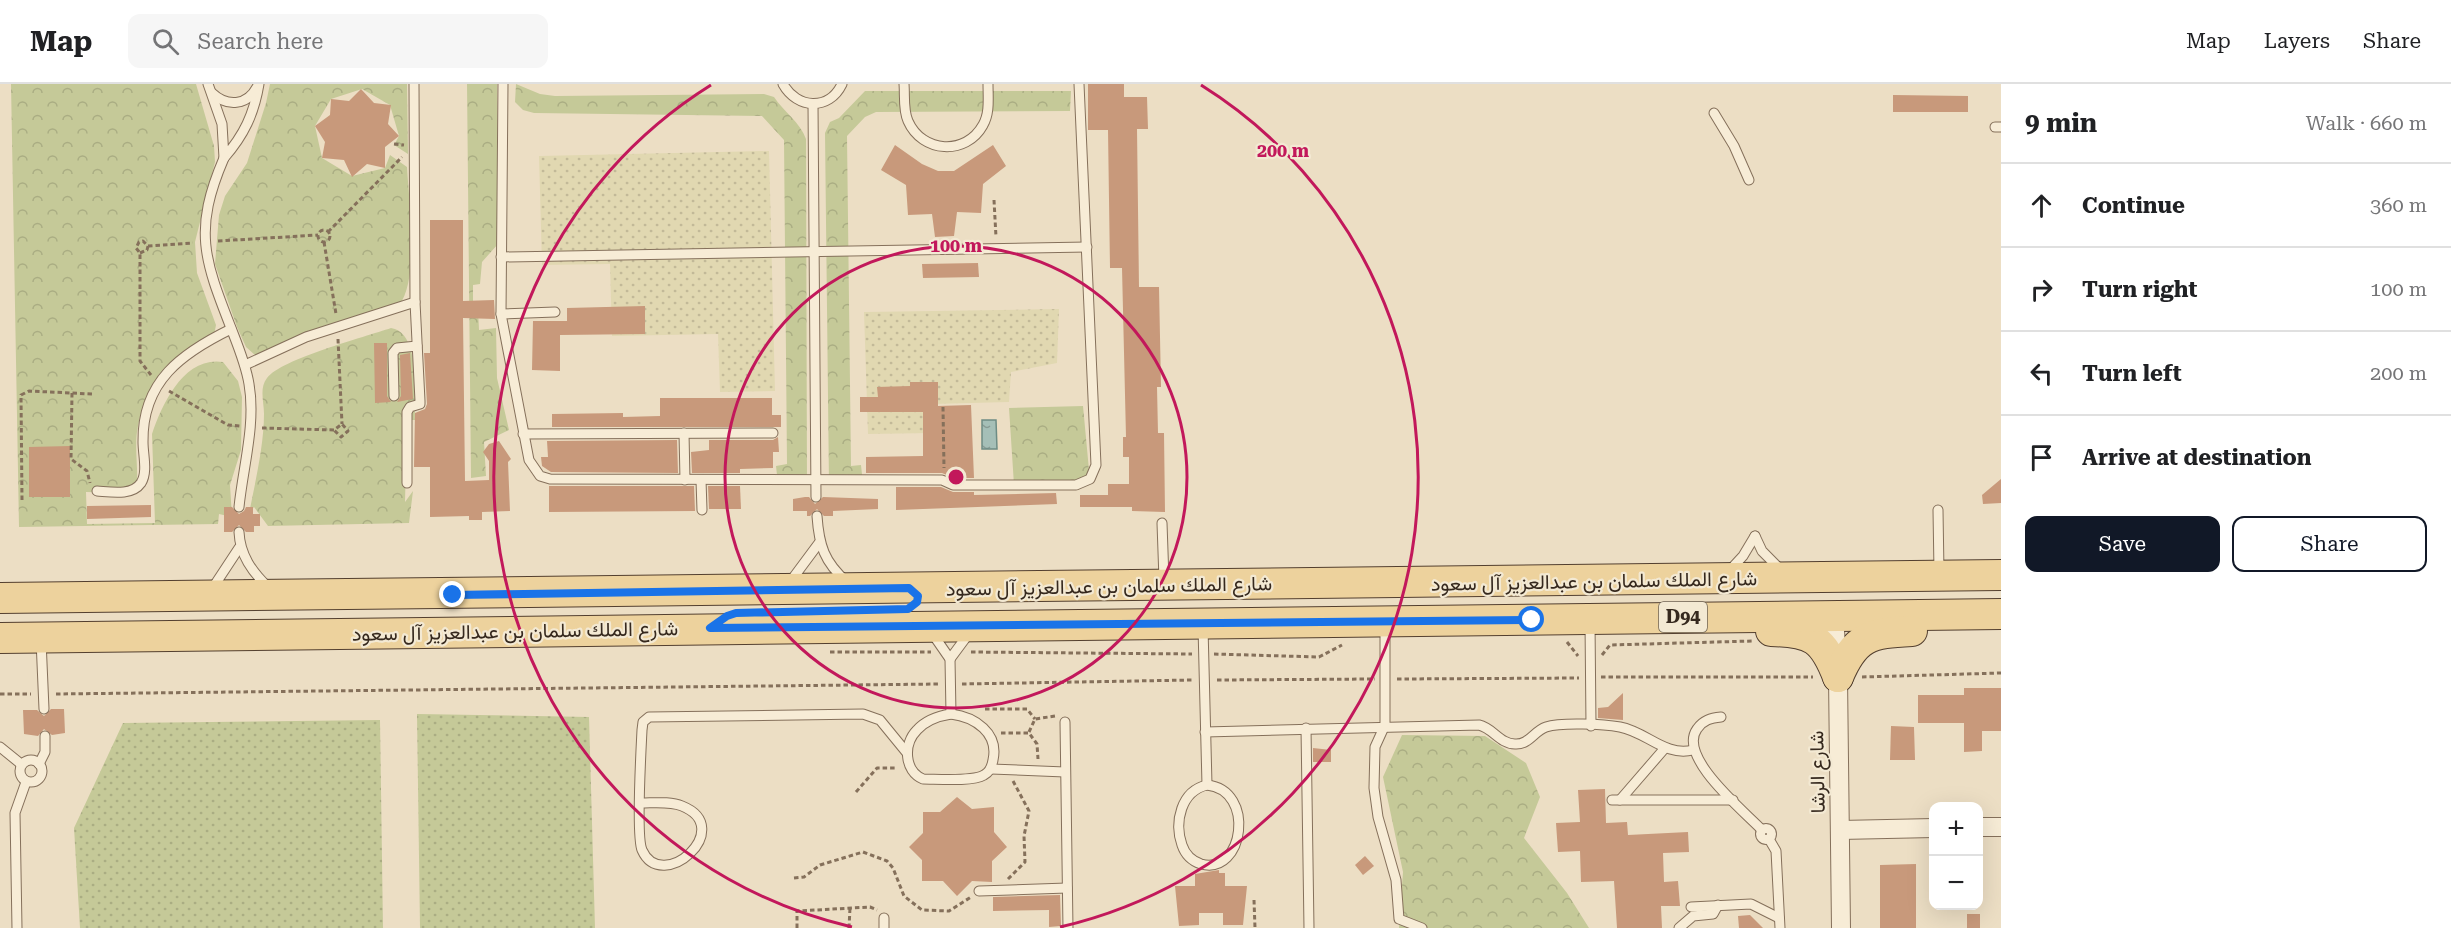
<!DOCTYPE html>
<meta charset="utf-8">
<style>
:root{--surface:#fff;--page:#f6f6f6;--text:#202124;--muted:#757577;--line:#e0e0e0;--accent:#111827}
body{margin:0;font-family:"Roboto Serif",Vazirmatn,serif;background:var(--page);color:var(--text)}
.controls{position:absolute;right:18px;bottom:18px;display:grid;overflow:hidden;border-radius:12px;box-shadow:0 6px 24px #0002}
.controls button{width:54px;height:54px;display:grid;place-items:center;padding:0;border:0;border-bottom:2px solid var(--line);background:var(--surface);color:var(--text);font:30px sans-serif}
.stop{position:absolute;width:18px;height:18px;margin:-14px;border:4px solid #1a73e8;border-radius:50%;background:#fff}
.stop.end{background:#1a73e8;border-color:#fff;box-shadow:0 2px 6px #0008}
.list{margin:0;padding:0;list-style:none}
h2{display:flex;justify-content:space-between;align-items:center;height:78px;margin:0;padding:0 24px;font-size:26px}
h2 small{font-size:20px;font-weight:400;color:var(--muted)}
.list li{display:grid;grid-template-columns:39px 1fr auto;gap:18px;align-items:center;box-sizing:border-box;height:84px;padding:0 24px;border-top:2px solid var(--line)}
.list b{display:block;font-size:22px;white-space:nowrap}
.list em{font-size:20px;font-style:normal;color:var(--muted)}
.actions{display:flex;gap:12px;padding:18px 24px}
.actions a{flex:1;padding:14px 0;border:2px solid var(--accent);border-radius:12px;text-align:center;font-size:21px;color:var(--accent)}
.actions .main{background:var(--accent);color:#fff}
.icon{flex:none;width:33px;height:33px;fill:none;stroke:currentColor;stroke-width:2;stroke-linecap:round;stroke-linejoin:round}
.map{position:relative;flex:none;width:2001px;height:844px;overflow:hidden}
header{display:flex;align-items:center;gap:36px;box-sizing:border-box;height:84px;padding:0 30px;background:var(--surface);border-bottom:2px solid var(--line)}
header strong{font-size:28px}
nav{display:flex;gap:33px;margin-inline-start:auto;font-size:21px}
.search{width:420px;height:54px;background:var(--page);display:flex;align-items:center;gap:15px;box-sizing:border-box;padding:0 21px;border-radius:12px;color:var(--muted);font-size:22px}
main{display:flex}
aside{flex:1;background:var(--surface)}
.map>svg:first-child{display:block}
.farmland{fill:url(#farmland-dots)}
.grass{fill:url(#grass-dots)}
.forest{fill:url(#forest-crowns)}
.water{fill:url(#water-ripples);stroke:#6d8c84;stroke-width:1.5}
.building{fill:#c8997b}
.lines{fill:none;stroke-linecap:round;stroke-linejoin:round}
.lane-casing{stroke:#85705b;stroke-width:11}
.street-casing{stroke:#85705b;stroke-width:20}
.primary-casing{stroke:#533f2f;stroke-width:32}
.path{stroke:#85705b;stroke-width:3;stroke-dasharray:4.5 3;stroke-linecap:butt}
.lane{stroke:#f7ecd6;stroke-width:9}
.street{stroke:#f7ecd6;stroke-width:18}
.primary{stroke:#edd29d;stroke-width:30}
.route{stroke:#1a73e8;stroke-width:8}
.ring{fill:none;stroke:#c2185b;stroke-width:3}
.labels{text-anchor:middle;stroke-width:4.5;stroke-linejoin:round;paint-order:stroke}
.shield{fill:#f3e9d3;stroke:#6f6354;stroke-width:1.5}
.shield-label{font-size:18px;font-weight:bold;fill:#36291e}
.street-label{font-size:20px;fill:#36291e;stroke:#f3e9d3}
.centre{fill:#c2185b;stroke:#f3e9d3;stroke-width:3}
.ring-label{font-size:18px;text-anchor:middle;font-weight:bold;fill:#c2185b;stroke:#f3e9d3;stroke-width:4.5;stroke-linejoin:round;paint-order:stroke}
</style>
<header>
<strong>Map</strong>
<div class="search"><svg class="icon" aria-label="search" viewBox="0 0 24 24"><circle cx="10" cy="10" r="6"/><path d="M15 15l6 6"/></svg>Search here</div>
<nav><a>Map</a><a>Layers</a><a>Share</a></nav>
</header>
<main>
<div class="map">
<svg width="2001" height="844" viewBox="0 0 2001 844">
<defs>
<pattern id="farmland-dots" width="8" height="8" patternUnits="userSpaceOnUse" patternTransform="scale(1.5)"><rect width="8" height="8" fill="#e1d8b1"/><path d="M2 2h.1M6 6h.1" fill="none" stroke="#c2b998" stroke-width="1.8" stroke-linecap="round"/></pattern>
<pattern id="grass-dots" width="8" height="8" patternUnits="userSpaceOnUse" patternTransform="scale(1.5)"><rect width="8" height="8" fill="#c5c998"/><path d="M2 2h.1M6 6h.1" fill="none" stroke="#aaad83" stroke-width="1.8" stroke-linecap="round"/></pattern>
<pattern id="forest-crowns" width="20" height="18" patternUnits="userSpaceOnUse" patternTransform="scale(1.5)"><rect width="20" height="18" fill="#c5c998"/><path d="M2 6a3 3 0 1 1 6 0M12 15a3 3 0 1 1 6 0" fill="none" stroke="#aaad83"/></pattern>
<pattern id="water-ripples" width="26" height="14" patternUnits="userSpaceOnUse" patternTransform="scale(1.5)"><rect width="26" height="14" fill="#a5bfb7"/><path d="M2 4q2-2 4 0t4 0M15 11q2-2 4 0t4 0" fill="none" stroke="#879b94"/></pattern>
</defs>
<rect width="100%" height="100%" fill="#ecdec4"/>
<g class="farmland">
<path d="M 769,67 L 775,307 L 720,308 L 718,250 L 612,252 L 610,180 L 542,181 L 539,72 Z"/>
<path d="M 1059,225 L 1057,279 L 1011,288 L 1009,318 L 932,320 L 933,349 L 868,350 L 864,228 Z"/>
</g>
<g class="grass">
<path d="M 417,630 L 589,633 L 595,844 L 420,844 Z"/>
<path d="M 380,636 L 383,844 L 80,844 L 74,744 L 123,639 Z"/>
</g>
<g class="forest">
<path d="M 11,0 L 196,0 L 214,62 L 215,78 L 195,158 L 197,189 L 216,241 L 214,251 C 184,276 145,300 138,342 C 134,360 138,380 137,398 L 122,409 L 86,408 L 87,440 L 155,439 L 152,350 C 162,320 184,272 223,278 L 238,297 L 242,313 L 241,366 L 230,401 L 232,433 L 219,430 L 218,440 L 19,443 Z"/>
<path d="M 270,0 L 407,0 L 408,70 L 394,61 L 399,52 L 390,21 L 362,5 L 331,15 L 315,42 L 322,74 L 352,92 L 385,84 L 390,71 L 407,83 C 409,121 420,192 399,222 L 257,273 L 246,263 L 237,243 L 215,180 L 219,131 L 225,112 L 247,79 L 266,19 Z"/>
<path d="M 467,0 L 497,0 L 498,160 L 482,178 L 480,200 L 473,201 L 473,226 L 478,225 L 479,246 L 496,244 L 497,294 L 509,346 L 484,358 L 486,392 L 471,394 Z"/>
<path d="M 516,0 L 540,10 L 555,12 L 764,10 L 774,13 C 784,28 800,38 806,55 L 807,400 L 778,400 L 776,382 L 787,380 L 784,56 L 762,32 L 534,29 L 523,26 L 515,18 Z"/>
<path d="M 865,7 L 1071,7 L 1070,27 L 876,28 L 865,33 L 847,52 L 851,382 L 861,381 L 863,400 L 829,401 L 825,49 L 830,38 L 839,34 Z"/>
<path d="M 391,244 C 421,248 414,312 415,336 L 407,336 L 405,418 L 413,407 L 409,439 L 268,442 L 254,423 L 249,430 C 255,399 264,361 264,330 C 264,318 259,304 267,294 C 281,275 365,253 391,244 Z"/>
<path d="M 1083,322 L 1089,386 C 1081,414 1036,402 1014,401 L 1009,324 Z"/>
<path d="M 1402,651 L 1485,652 L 1526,679 L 1540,713 L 1524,754 L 1567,809 L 1589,844 L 1399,844 L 1403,788 L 1383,693 Z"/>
</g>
<path class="water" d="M 982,336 L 996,336 L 997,365 L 982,365 Z"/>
<g class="building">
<path d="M 1088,0 L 1124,0 L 1124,13 L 1147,13 L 1148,45 L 1137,45 L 1139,203 L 1159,203 L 1161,303 L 1157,303 L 1158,349 L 1164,349 L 1165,428 L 1132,427 L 1132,423 L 1080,423 L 1080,411 L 1108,411 L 1108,400 L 1129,400 L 1129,373 L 1123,373 L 1123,353 L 1126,353 L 1122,184 L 1110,184 L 1108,46 L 1088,46 Z"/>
<path d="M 361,5 L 374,19 L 391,21 L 388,40 L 399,52 L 385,63 L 385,84 L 367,80 L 352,93 L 344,76 L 322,74 L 325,58 L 315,42 L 330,31 L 331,15 L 349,17 Z"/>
<path d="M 1893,11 L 1968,12 L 1968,28 L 1893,28 Z"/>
<path d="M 895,61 L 922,80 L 938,87 L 954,87 L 993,61 L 1006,82 L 983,100 L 981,129 L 957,128 L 954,152 L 935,153 L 932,130 L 908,131 L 906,101 L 881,86 Z"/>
<path d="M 430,136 L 463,136 L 463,217 L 494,216 L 495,235 L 463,234 L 465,397 L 489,396 L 489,377 L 483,368 L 489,360 L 499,357 L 511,375 L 508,378 L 510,427 L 482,428 L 482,436 L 469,436 L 469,432 L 430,433 L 430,383 L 414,383 L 415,329 L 425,325 L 427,320 L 424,269 L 430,269 Z"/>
<path d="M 978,179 L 979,193 L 923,194 L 922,180 Z"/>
<path d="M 645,222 L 645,250 L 560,251 L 560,287 L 532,286 L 533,237 L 567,237 L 567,224 Z"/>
<path d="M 374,259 L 387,259 L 387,312 L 391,318 L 375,319 Z"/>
<path d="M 410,269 L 413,315 L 397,318 L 401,312 L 400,271 Z"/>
<path d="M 910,298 L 938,298 L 938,322 L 971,321 L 974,394 L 954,394 L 942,389 L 866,389 L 866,373 L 923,372 L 923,328 L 860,328 L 860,313 L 878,313 L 877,303 L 910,302 Z"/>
<path d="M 660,314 L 772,314 L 772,331 L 781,331 L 781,343 L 552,343 L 552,330 L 623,329 L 623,333 L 660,332 Z"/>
<path d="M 778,353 L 779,368 L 773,368 L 773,384 L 740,385 L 740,389 L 692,389 L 691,368 L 709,366 L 709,356 L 773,356 Z"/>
<path d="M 677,356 L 678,389 L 551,388 L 542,382 L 541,373 L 548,373 L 547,357 Z"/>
<path d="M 70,362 L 70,413 L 29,413 L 29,363 Z"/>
<path d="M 2001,395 L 2001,419 L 1983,420 L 1982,411 Z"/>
<path d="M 549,402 L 694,402 L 695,427 L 549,428 Z"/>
<path d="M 708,402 L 740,402 L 741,425 L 709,425 Z"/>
<path d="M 896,403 L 941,403 L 953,408 L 974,408 L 974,411 L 1056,409 L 1057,420 L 896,426 Z"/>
<path d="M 805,413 L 809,413 L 815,420 L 823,413 L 878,415 L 878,425 L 833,427 L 833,432 L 824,432 L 817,425 L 810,432 L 807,432 L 807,427 L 793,427 L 793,415 Z"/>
<path d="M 151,421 L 151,433 L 87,435 L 87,422 Z"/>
<path d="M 224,423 L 232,423 L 239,430 L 244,427 L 246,423 L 253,423 L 253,430 L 260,430 L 260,442 L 254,442 L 254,448 L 246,448 L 239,441 L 232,448 L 224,448 Z"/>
<path d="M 1964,604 L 2001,604 L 2001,647 L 1982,647 L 1982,667 L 1964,668 L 1964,639 L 1918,639 L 1918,611 L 1964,611 Z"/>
<path d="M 1623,609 L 1623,636 L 1598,634 L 1598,624 L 1608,623 Z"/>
<path d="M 51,625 L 64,625 L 65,649 L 52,651 L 44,645 L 38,652 L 24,650 L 23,626 L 37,626 L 44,632 Z"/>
<path d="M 1891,642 L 1914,643 L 1915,676 L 1890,676 Z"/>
<path d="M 1313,664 L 1331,666 L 1331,678 L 1313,678 Z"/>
<path d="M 1605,705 L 1606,739 L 1627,738 L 1628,751 L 1688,748 L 1689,768 L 1663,769 L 1664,798 L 1678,797 L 1680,822 L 1661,822 L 1662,844 L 1617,844 L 1614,797 L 1581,798 L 1580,767 L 1558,768 L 1556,739 L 1580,738 L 1578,706 Z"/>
<path d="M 957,713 L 972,725 L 994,723 L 994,748 L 1007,763 L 992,777 L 992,798 L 972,797 L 957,812 L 943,797 L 922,797 L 922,776 L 909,763 L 923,749 L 923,728 L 940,728 Z"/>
<path d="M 1365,772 L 1374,782 L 1363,791 L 1355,781 Z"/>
<path d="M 1916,780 L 1916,844 L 1880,844 L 1880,781 Z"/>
<path d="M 1219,786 L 1219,789 L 1225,789 L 1225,802 L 1247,802 L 1243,841 L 1223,841 L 1223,829 L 1199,829 L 1199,841 L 1179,842 L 1175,802 L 1195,802 L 1195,790 Z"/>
<path d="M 1060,811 L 1061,842 L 1049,843 L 1049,826 L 993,827 L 993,813 Z"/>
<rect x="1967" y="830" width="13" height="14"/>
<path d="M 1750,831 L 1763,844 L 1739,844 L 1738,832 Z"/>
</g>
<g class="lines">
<g class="lane-casing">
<g id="lane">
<path d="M 208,0 L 222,40 L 224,74 C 244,51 254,30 259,0"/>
<path d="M 503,0 L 501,230 L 529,376 L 540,392 L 550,395 L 942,396 L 953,401 L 1076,401 L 1090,395 L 1096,381 L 1079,0"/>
<path d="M 783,0 C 797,25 829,27 842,0"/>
<path d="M 904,0 C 905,12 903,26 908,37 C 922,69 966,72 983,41 C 990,29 988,14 988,0"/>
<path d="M 212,9 C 227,23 247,22 257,3"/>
<path d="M 813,20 L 816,413"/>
<path d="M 1714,29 L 1734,62 L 1749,96"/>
<path d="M 1995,43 L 2001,43"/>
<path d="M 224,74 C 193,146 204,175 231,244 C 238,262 246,281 249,300 C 256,340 243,383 239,423"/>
<path d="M 501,173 L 1087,163"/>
<path d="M 501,230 L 555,228"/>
<path d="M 245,281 L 306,253 L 415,218"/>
<path d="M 394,312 L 393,269 L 397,264 L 417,262"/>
<path d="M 684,349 L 685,396"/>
<path d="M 523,350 L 773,349"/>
<path d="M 701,396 L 702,426"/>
<path d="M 407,399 L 407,328 L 410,323 L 420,320 L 420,317 L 415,218 L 414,0"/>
<path d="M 97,407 C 111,408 132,412 141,399 C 148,388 143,371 143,358 C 142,297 182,269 231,245"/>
<path d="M 1938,426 L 1939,488"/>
<path d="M 817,432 C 819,461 824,478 847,498"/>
<path d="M 1162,439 L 1164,496"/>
<path d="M 239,448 C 240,471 252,488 269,504"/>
<path d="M 1755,452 L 1762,467 L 1780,485"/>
<path d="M 1730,486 L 1743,472 L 1755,452"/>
<path d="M 790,498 L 819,459"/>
<path d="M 212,505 L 239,464"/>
<path d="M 1590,538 L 1591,642"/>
<path d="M 1385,540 L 1385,641 L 1375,663 L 1374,704 L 1378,733 L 1396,796 L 1399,835 L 1422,844"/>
<path d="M 1203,543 L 1207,701"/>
<path d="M 932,549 L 950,575 L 951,630"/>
<path d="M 41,556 L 44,625"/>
<path d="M 950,575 L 970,548"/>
<path d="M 951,630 C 975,633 999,649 993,676 C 992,682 990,688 984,691 C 972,698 937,695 923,695 C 904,687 903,660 917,646 C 926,636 938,632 951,630 Z"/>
<path d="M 1721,633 C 1711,634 1703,636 1697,645 C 1677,673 1744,727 1762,746"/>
<path d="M 1065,638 L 1068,844"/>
<path d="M 1306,644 L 1309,844"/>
<path d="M 1205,648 L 1479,641 C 1493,644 1500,660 1515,660 C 1529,661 1534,647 1546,643 C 1561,638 1604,640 1620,643 C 1647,648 1665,673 1693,666"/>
<path d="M 0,663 L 21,680"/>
<circle cx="31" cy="687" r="11"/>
<path d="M 39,680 L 45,668 L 45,652"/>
<path d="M 991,685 L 1065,688"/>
<path d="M 1207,701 C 1256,706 1244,792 1201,780 C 1192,777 1185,770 1182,761 C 1174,738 1181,707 1207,701 Z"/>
<path d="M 1612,716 L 1733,716"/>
<path d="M 1620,716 L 1665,664"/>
<path d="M 641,719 C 654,719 670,717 682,722 C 737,744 662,811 642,766 C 636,752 641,667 642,646 L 643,638 L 649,633 L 863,630 L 880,636 L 907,669"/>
<circle cx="1766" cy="750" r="5.5"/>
<path d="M 1769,755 L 1776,767 L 1780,844"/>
<path d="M 979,807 L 1067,804"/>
<path d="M 1691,823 L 1751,820 L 1779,834"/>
<path d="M 884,834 L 884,844"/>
<path d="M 17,844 L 15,729 L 26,698"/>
<path d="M 1679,844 L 1693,832 L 1713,830 L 1718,821"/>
</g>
</g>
<g class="street-casing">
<g id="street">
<path d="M 1834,531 L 1838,593 L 1841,844"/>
<path d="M 1978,743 L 2001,743"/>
<path d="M 1840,746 L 1934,744"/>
</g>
</g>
<g class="primary-casing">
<g id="primary">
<path d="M 0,514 L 2001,491"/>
<path d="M 1771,547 C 1812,548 1823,554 1838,593"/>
<path d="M 0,554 L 2001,530"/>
<path d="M 1838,593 C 1855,552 1870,549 1912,547"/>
</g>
</g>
<g class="path">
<path d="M 394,60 L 404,61"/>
<path d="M 994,116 L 996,153"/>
<circle cx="324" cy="152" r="6"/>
<path d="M 328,148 L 402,73"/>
<path d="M 218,157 L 318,151"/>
<path d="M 324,158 L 336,230"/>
<path d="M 148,162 L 193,159"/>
<path d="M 140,169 L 147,166 L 148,162 L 143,157 L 139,158 L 136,164 L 140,169 L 140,277 L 151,291"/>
<path d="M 338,255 L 342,340"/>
<path d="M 169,307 L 228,341 L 240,342"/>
<path d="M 72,309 L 71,375 L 87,387 L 90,399"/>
<path d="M 943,323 L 944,384"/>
<path d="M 262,344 L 334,346 L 342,340 L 348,347 L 341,353 L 334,346"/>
<path d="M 22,416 L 21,311 L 29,307 L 92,310"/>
<path d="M 1567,558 L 1578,572"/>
<path d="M 830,568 L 931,568"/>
<path d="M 971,568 L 1192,570"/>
<path d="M 1214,570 L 1319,573 L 1342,561"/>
<path d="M 1602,571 L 1610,561 L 1752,557"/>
<path d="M 1601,593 L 1813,593"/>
<path d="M 1862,593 L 2001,589"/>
<path d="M 1397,595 L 1579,594"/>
<path d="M 1217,596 L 1375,595"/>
<path d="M 962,600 L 1192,596"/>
<path d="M 0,610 L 31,610"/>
<path d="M 56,610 L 940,600"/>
<path d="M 985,625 L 1027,625 L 1035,635"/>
<path d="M 1029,648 L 1035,635 L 1055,632"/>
<path d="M 1001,649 L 1029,649 L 1037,660 L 1038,675"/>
<path d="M 856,708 L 877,684 L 897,684"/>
<path d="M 794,794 L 804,793 L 820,781 L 863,768 L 887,777 L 893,784 L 904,812 L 922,826 L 949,827 L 971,813"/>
<path d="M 1008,795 L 1025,778 L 1024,752 L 1029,727 L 1013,697"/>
<path d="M 1254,816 L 1255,844"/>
<path d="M 797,844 L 797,827 L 870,823 L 877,826"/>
<path d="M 849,844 L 850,824"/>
</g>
<use href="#lane" class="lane"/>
<use href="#street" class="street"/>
<use href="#primary" class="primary"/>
</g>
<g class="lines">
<path class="route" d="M 453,511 L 909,504 L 918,512 L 917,518 L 908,525 L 736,529 L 727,532 L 710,544 L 1532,536"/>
</g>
<g class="ring">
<circle cx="956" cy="393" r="231"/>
<path d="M852 843A462 462 0 0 1 711 1M1201 1A462 462 0 0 1 1060 843"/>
</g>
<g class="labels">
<rect class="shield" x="1659" y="518" width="48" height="30" rx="4.5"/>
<g class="shield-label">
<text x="1683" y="539">D94</text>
</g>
<g class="street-label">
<text transform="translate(1594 497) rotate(-1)" y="7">شارع الملك سلمان بن عبدالعزيز آل سعود</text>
<text transform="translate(1109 502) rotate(-1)" y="7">شارع الملك سلمان بن عبدالعزيز آل سعود</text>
<text transform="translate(515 547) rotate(-1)" y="7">شارع الملك سلمان بن عبدالعزيز آل سعود</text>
<text transform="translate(1817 688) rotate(-91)" y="7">شارع الرشا</text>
</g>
</g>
<circle cx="956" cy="393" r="9" class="centre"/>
<g class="ring-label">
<text x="1283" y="73">200 m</text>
<text x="956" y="168">100 m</text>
</g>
</svg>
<div class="controls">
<button>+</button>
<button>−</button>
</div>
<div class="stop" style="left:1532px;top:536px"></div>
<div class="stop end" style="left:453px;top:511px"></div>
</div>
<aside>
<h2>9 min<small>Walk · 660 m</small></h2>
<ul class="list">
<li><svg class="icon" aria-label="ahead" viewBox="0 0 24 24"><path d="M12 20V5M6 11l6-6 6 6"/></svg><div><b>Continue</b></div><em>360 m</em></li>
<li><svg class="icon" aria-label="right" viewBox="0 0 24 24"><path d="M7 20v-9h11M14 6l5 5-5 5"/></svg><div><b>Turn right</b></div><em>100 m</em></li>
<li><svg class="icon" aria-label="left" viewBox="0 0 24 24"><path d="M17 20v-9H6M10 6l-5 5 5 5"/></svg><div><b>Turn left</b></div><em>200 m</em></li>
<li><svg class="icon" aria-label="arrive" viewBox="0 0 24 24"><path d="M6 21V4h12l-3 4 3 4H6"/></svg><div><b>Arrive at destination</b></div></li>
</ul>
<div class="actions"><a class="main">Save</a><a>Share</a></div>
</aside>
</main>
